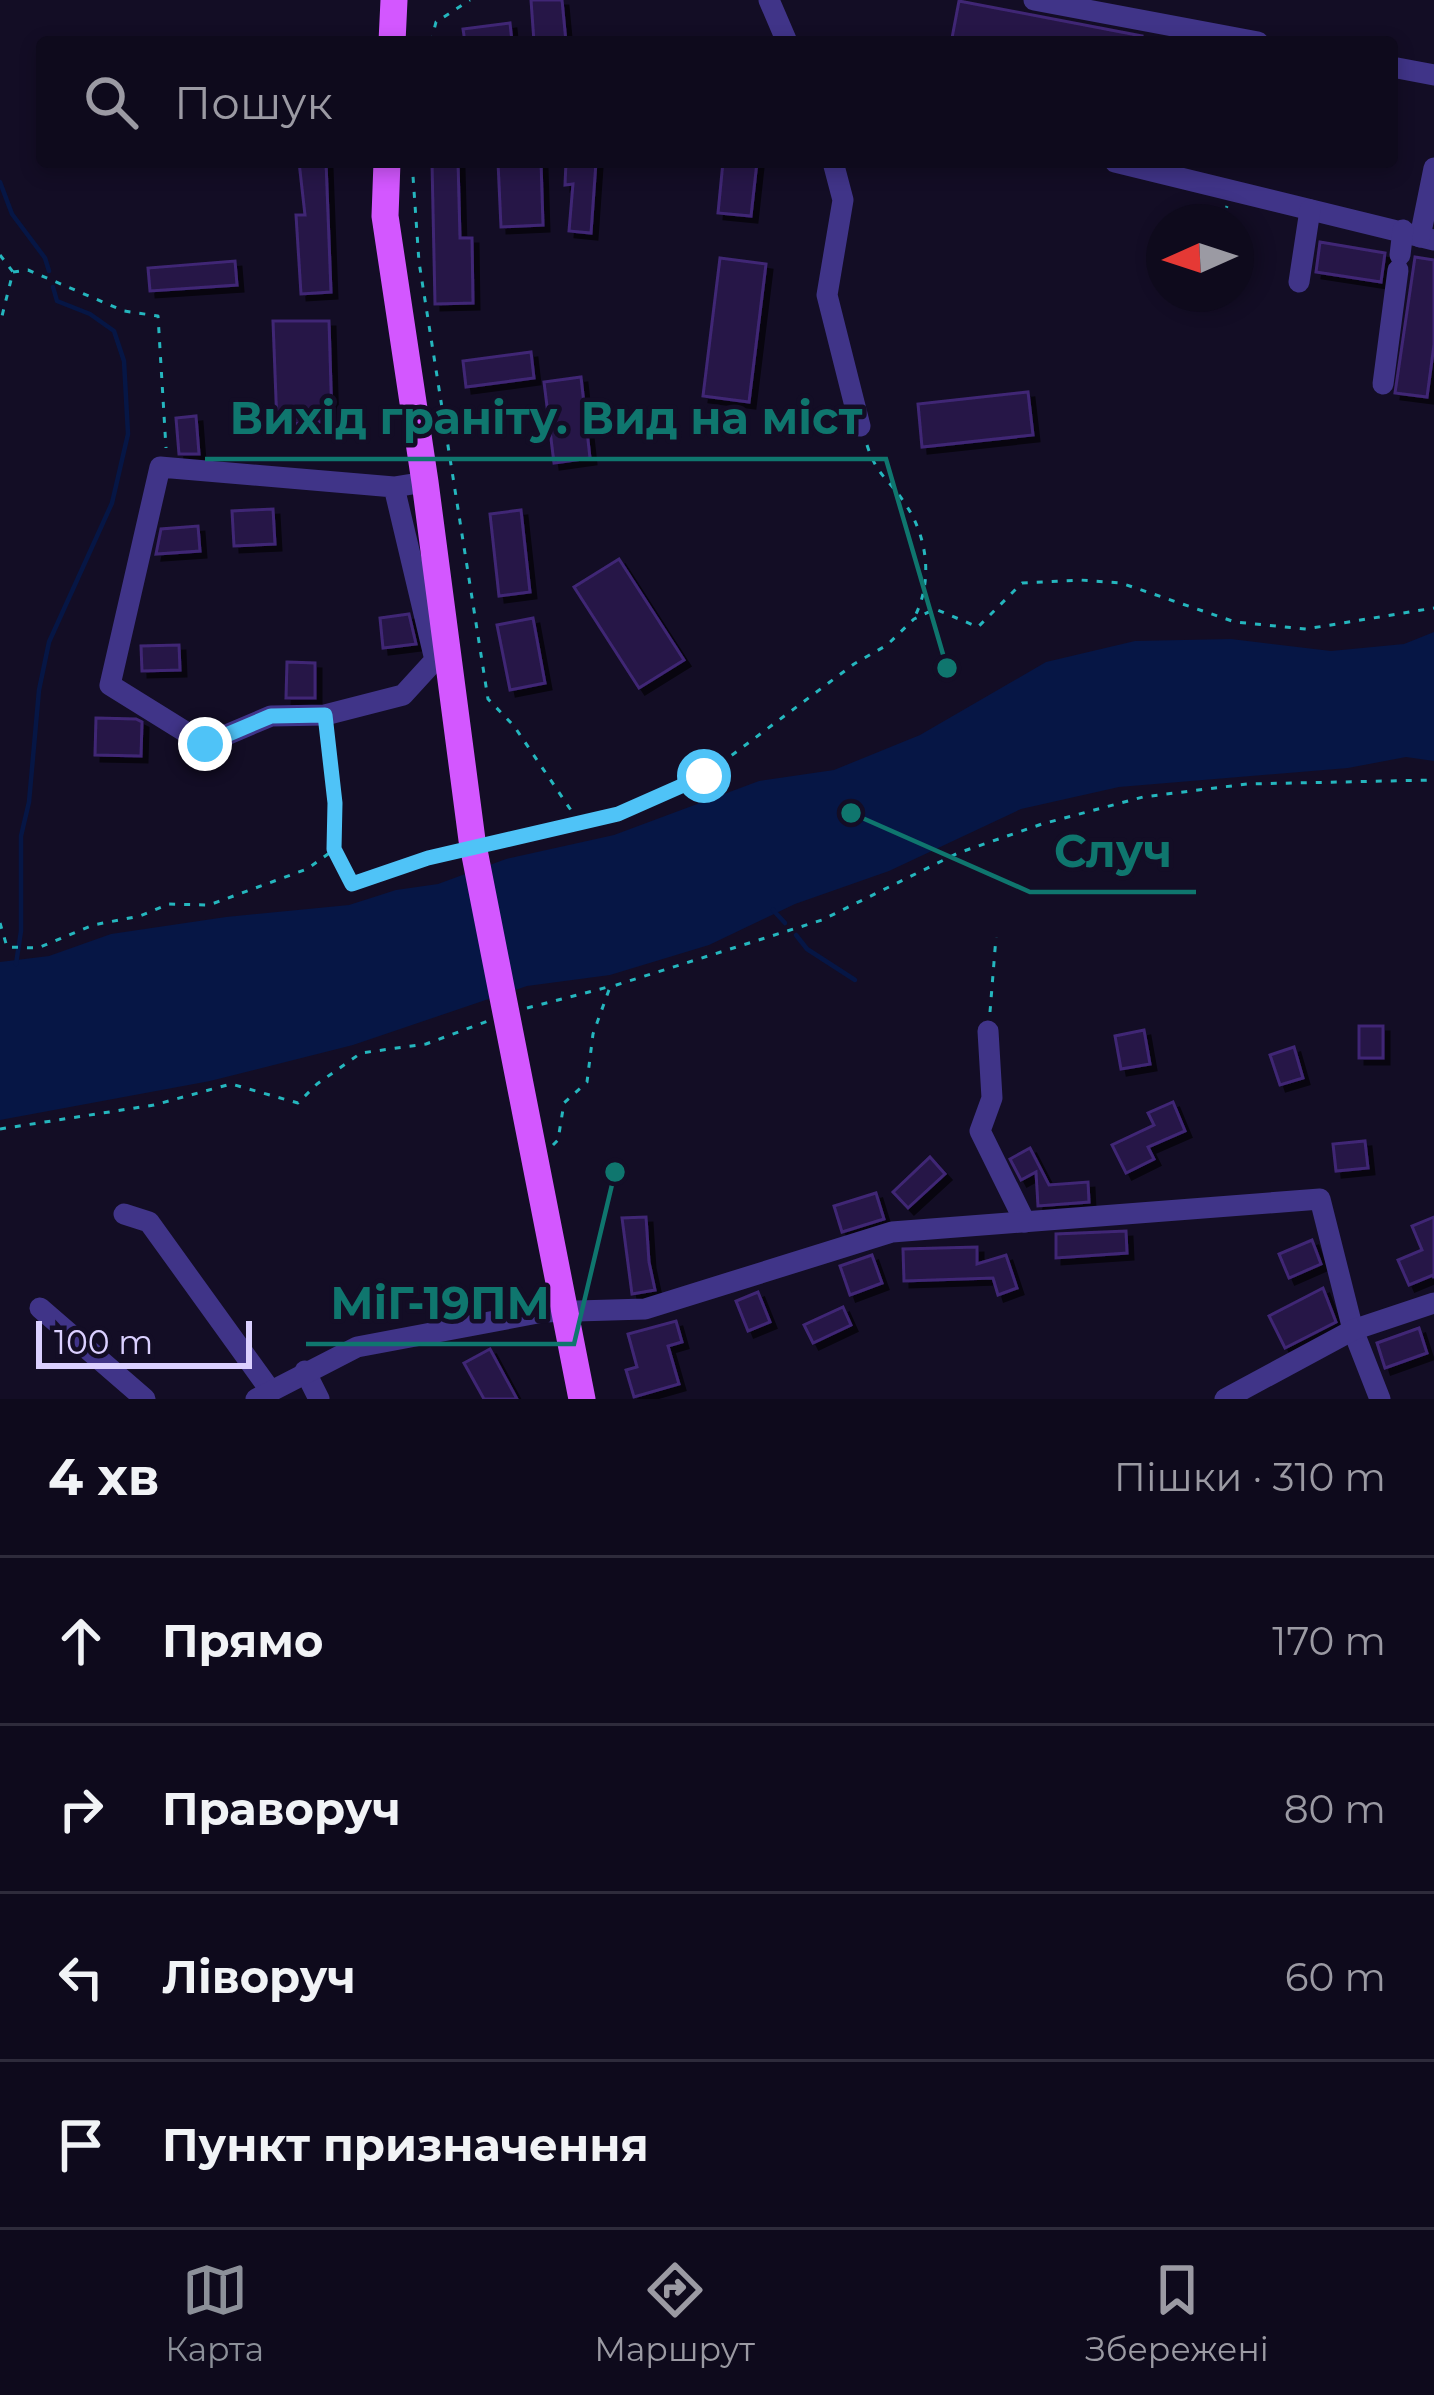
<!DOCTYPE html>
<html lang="uk">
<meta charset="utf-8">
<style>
:root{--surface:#0e0a1c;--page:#171325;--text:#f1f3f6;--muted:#9b9aa3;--line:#2e2b3b;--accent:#8c9099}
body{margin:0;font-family:Montserrat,sans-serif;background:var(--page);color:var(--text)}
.compass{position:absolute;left:1146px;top:204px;width:108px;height:108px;border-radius:50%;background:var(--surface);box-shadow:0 6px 18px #0003;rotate:267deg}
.scale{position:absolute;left:36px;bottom:30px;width:216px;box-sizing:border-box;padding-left:12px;border:6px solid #dbd0ff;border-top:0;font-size:33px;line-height:42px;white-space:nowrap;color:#dbd0ff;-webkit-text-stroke:9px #130d25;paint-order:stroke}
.stop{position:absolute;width:36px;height:36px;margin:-27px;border:9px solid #4fc3f7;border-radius:50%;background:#fff}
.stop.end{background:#4fc3f7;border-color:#fff;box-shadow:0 3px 12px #0008}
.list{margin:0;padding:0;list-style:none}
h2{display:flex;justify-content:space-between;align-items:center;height:156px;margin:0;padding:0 48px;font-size:51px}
h2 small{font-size:39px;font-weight:400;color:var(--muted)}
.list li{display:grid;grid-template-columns:78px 1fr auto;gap:36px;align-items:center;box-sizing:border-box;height:168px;padding:0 48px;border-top:3px solid var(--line)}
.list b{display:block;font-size:45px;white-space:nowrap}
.list em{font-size:39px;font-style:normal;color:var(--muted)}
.icon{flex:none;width:66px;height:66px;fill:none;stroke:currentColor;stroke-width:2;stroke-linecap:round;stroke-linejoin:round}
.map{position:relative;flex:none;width:1434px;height:1399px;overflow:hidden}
.search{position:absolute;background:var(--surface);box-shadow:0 6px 18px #0003;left:36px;right:36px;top:36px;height:132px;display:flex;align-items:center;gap:30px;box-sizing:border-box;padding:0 42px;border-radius:12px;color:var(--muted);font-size:45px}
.sheet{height:828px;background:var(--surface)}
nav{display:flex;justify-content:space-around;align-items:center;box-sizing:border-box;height:168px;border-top:3px solid var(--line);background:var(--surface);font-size:33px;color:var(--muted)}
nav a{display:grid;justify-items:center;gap:6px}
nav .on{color:var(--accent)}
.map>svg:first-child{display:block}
.water{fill:#061645}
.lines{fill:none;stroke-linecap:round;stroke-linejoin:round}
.stream{stroke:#061645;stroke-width:4.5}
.building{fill:#261747;stroke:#3f2775;stroke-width:3;filter:url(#shadow)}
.path{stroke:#25b6be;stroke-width:3;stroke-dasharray:6 9;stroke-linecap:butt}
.minor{stroke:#403488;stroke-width:21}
.major{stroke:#d357ff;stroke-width:27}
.route{stroke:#4fc3f7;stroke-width:15}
.leader{fill:none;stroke:#0f766e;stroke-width:4.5}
.callout-dot{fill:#0f766e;stroke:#130d25;stroke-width:4.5}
.callout-label{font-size:45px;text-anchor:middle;font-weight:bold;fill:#0f766e;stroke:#130d25;stroke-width:9;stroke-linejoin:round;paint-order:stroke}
</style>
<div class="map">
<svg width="1434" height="1399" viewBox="0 0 1434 1399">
<defs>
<filter id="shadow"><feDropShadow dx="6" dy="6" stdDeviation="0" flood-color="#0009"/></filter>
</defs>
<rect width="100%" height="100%" fill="#130d25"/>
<path class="water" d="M 1434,632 L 1434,761 L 1406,757 L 1348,768 L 1119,787 L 1021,809 L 889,871 L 795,904 L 709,945 L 610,975 L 527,986 L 353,1045 L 210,1081 L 0,1120 L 0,962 L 49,956 L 111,934 L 226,917 L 349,905 L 396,890 L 438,884 L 506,859 L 614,835 L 759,781 L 834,770 L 920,735 L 1046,662 L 1135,641 L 1231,639 L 1331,651 L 1404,644 Z"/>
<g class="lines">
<g class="stream">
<path d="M 0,182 L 12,214 L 45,258 L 49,271"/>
<path d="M 773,910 L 785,923"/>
<path d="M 796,935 L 807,949 L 855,980"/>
<path d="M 16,964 L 21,931 L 21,836 L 29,802 L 39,690 L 49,642 L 112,503 L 128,434 L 124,361 L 114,331 L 90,314 L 57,301 L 53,287"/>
</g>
</g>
<g class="building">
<path d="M 531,0 L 562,0 L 566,42 L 534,42 Z"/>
<path d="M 959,1 L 1142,36 L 1141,42 L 974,42 L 952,38 Z"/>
<path d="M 510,23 L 512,42 L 465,42 L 463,29 Z"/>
<path d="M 299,162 L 326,162 L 331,292 L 301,294 L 296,215 L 305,215 Z"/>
<path d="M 432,162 L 458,162 L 460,238 L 472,238 L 473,303 L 435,304 Z"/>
<path d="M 498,162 L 541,162 L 543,225 L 501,227 Z"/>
<path d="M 566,162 L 596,162 L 591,233 L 569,231 L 573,184 L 565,185 Z"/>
<path d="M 723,162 L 757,162 L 751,216 L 718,213 Z"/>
<path d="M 1320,242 L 1385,253 L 1381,282 L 1316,272 Z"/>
<path d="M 1415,257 L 1434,260 L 1434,345 L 1427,397 L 1395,393 Z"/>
<path d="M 720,258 L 766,264 L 749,402 L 703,396 Z"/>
<path d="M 235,261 L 237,285 L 150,291 L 148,268 Z"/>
<path d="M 273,321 L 329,321 L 332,421 L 277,425 Z"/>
<path d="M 531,352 L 534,378 L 466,387 L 463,361 Z"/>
<path d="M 581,377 L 590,458 L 554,463 L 544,382 Z"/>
<path d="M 1028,392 L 1033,435 L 922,447 L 918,404 Z"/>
<path d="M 196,416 L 199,454 L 179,454 L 176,418 Z"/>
<path d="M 273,509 L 275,544 L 234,546 L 232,511 Z"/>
<path d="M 521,510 L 530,592 L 499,596 L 490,514 Z"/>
<path d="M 198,526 L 200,551 L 156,554 L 161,529 Z"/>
<path d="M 619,559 L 684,660 L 639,688 L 574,587 Z"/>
<path d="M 409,614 L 416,644 L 383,648 L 380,618 Z"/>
<path d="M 533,618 L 545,683 L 510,690 L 497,625 Z"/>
<path d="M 179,645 L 180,670 L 142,671 L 141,646 Z"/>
<path d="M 287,662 L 315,663 L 315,698 L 286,698 Z"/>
<path d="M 96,718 L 136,719 L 142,722 L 141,756 L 95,755 Z"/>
<rect x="1359" y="1026" width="24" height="32"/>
<path d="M 1144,1030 L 1150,1064 L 1121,1069 L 1115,1036 Z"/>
<path d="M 1294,1047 L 1303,1078 L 1280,1085 L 1270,1055 Z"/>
<path d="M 1173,1102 L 1185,1131 L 1148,1147 L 1154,1159 L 1126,1173 L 1112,1145 L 1154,1125 L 1148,1113 Z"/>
<path d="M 1365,1141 L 1368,1168 L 1336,1171 L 1333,1144 Z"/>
<path d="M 1030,1148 L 1049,1185 L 1088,1182 L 1089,1202 L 1038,1206 L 1036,1172 L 1021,1180 L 1010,1159 Z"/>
<path d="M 930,1157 L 945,1174 L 908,1208 L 893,1192 Z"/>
<path d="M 876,1193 L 884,1219 L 842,1232 L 834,1206 Z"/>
<path d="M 646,1217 L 649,1262 L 655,1290 L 632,1294 L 622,1218 Z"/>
<path d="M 1434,1217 L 1434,1278 L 1433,1275 L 1409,1285 L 1398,1260 L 1422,1250 L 1412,1226 Z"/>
<path d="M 1126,1231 L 1127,1253 L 1056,1258 L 1056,1234 Z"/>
<path d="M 1312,1240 L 1321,1264 L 1289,1278 L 1279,1254 Z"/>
<path d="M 977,1247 L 977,1264 L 1006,1255 L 1017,1288 L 998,1295 L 993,1278 L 904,1281 L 903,1249 Z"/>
<path d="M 872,1255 L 882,1283 L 850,1295 L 840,1266 Z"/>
<path d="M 1323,1288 L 1336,1322 L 1285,1348 L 1269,1316 Z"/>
<path d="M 758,1292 L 770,1322 L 748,1331 L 736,1301 Z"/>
<path d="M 843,1307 L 851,1325 L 813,1343 L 804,1325 Z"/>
<path d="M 676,1321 L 682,1342 L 668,1346 L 679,1384 L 634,1397 L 626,1370 L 637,1367 L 628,1334 Z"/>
<path d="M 1419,1328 L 1427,1353 L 1385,1368 L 1377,1343 Z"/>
<path d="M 490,1349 L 517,1399 L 484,1399 L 464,1363 Z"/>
</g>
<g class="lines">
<g class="path">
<path d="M 431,42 L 436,22 L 470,0"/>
<path d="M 412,162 L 419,262 L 488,699 L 514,726 L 581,825"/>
<path d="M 1222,222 L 1227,206"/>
<path d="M 0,255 L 13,272 L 0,324"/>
<path d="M 13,272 L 28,270 L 124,311 L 158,316 L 166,448"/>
<path d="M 867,445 C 877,476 888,478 904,502 C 927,535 933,578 916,614"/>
<path d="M 495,843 L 618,814 L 704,776 L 854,664 L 887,645 L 914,619 L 935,609 L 978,627 L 1022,583 L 1080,580 L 1121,583 L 1235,622 L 1306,629 L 1434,608"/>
<path d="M 335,849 L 352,884 L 451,853"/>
<path d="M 0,923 L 7,947 L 38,948 L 93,925 L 140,916 L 169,904 L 209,905 L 307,869 L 335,849 L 336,803 L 326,735"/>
<path d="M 527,1008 L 608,987"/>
<path d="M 990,1012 L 996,937"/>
<path d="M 0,1129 L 154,1105 L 231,1084 L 298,1103 L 317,1084 L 361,1053 L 426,1044 L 488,1021"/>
<path d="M 553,1145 L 558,1140 L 564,1103 L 587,1082 L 593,1034 L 610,987 L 822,920 L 958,853 L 1042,824 L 1143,797 L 1247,784 L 1434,780"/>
</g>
<g class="minor">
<path d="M 769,0 L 787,42"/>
<path d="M 1034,0 L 1258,42"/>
<path d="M 1392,67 L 1434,75"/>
<path d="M 833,162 L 843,200 L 827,295 L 860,426"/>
<path d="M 1115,162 L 1434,240"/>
<path d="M 1420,237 L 1434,168"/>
<path d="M 1400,255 L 1403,230"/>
<path d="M 1299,282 L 1310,210"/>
<path d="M 1383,384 L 1398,270"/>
<path d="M 394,487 L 435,660 L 403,695 L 325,715 L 271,716 L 205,744 L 110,685 L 160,467 L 394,487 L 425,482"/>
<path d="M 988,1031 L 992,1098 L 980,1131 L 1025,1222"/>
<path d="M 124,1214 L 149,1222 L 270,1390"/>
<path d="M 40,1308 L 145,1399"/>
<path d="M 305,1371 L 319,1399"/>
<path d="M 256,1399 L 357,1347 L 543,1312 L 645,1309 L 892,1232 L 1320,1199 L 1353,1330 L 1380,1399"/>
<path d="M 1225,1399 L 1353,1330 L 1434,1303"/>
</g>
<g class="major">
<path d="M 392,42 L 394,0"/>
<path d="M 387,162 L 385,216 L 425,482 L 472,840 L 582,1399"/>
</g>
</g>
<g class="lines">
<path class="route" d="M 205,744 L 271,716 L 325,715 L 335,803 L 334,849 L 352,884 L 428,858 L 618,814 L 704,776"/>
</g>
<path class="leader" d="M947 668L886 459H205M851 813L1030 892H1196M615 1172L574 1344H306"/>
<g class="callout-dot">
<circle cx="947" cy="668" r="12"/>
<circle cx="851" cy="813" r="12"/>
<circle cx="615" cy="1172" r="12"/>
</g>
<g class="callout-label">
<text x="546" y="434">Вихід граніту. Вид на міст</text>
<text x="1113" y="867">Случ</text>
<text x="440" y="1319">МіГ-19ПМ</text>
</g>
</svg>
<svg class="compass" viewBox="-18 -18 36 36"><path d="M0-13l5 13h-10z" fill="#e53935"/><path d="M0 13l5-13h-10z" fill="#9b9aa3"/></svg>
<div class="scale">100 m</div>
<div class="stop" style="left:704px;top:776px"></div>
<div class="stop end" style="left:205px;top:744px"></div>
<div class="search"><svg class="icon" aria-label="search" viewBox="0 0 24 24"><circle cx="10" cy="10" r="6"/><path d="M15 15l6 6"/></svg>Пошук</div>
</div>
<section class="sheet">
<h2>4 хв<small>Пішки · 310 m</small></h2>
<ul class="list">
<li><svg class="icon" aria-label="ahead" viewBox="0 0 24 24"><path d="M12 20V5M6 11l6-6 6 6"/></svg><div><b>Прямо</b></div><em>170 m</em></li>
<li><svg class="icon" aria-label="right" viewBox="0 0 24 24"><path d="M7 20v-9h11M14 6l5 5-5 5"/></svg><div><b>Праворуч</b></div><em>80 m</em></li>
<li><svg class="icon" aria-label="left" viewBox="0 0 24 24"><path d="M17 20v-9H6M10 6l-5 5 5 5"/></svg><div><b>Ліворуч</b></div><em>60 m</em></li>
<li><svg class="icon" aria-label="arrive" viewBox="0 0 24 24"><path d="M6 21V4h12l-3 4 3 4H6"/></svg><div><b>Пункт призначення</b></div></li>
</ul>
</section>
<nav>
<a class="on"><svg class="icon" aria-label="map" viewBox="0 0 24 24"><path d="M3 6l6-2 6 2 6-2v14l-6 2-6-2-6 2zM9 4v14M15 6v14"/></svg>Карта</a>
<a><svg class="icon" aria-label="directions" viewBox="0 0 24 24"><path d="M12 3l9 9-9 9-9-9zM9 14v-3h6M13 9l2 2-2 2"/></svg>Маршрут</a>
<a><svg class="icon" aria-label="saved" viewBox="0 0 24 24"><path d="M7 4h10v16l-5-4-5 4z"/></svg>Збережені</a>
</nav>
